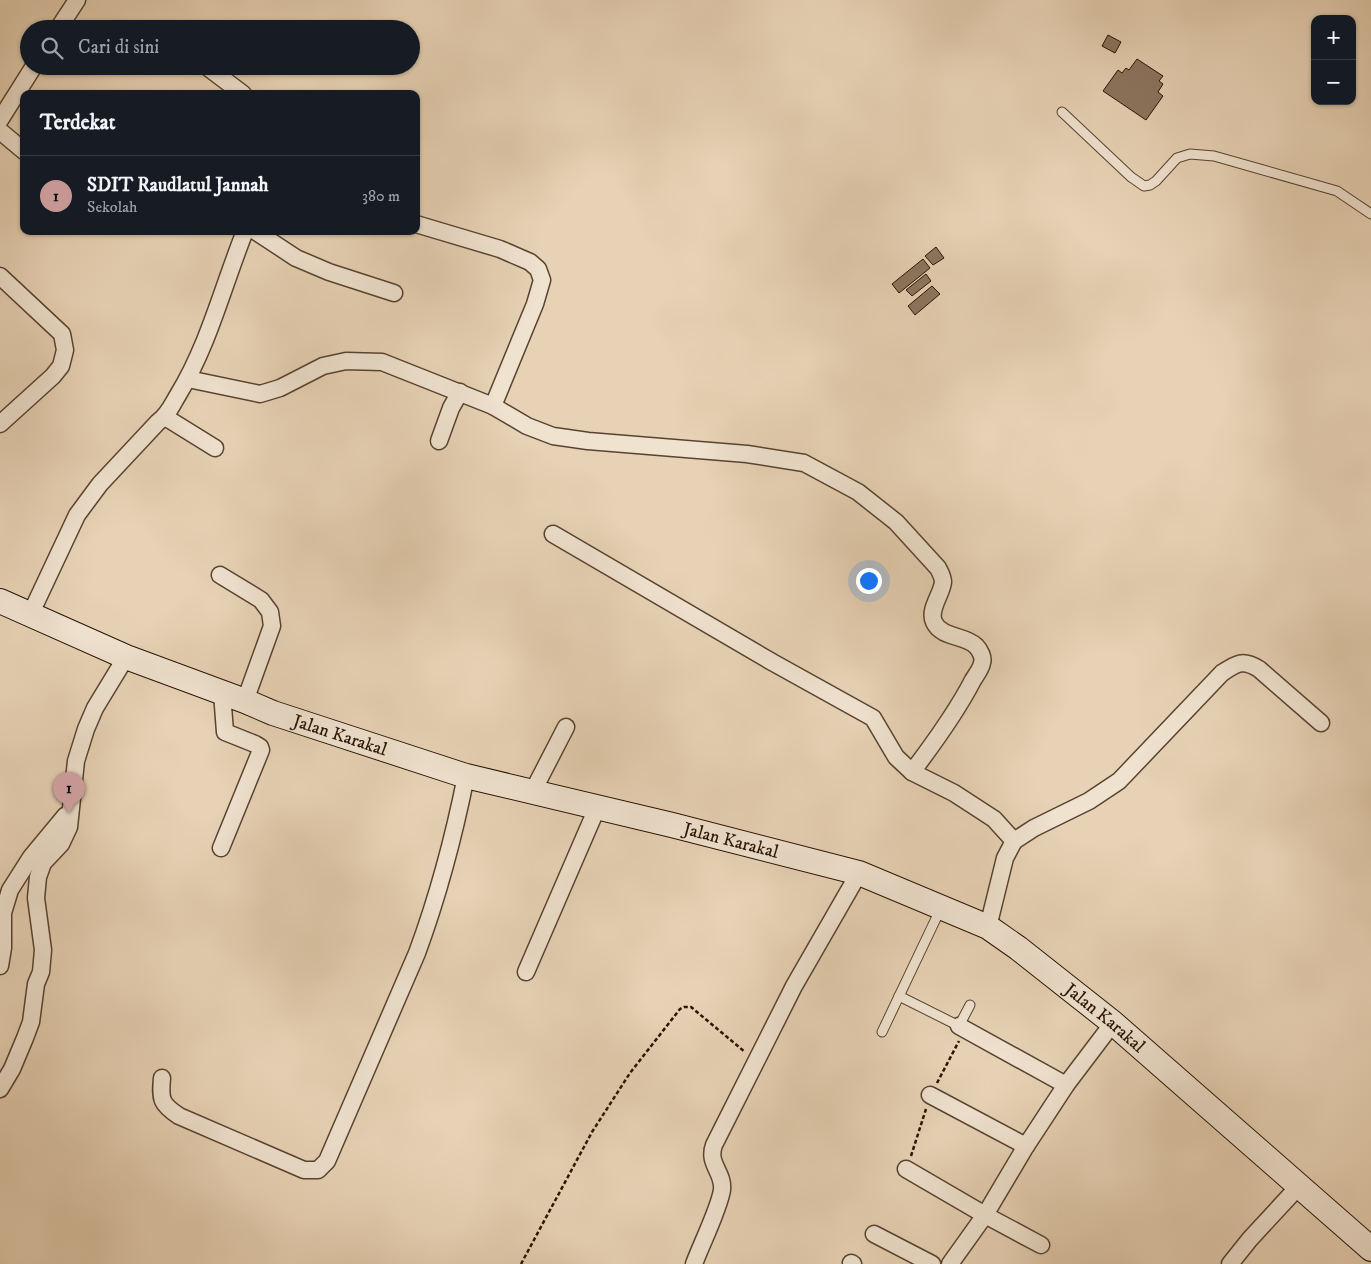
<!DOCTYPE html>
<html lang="id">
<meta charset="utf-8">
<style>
:root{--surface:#171b24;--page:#20242c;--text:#f1f3f6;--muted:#9ea1a6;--line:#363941;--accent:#c59692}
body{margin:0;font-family:"IM FELL DW Pica",serif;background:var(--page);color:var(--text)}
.controls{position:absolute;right:15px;top:15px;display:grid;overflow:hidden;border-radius:10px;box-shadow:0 1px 4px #0004}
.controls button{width:45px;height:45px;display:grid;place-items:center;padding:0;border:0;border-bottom:1px solid var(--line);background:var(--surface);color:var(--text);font:25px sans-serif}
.you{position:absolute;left:868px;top:580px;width:18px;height:18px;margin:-12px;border:4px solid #fff;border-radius:50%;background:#1a73e8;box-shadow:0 0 0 8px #1a73e833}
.badge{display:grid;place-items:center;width:32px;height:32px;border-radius:50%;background:var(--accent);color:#111;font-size:16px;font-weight:700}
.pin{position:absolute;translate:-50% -41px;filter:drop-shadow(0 1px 2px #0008)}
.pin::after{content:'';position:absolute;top:26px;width:18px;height:15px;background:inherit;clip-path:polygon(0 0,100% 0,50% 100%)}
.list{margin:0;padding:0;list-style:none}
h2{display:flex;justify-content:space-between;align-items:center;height:65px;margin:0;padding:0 20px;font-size:21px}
h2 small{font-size:16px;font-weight:400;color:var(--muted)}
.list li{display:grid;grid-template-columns:32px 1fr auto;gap:15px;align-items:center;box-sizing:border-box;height:80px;padding:0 20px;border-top:1px solid var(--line)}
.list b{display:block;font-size:19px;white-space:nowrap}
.list p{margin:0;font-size:16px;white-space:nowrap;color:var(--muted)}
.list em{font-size:16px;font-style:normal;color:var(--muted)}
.icon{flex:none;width:28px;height:28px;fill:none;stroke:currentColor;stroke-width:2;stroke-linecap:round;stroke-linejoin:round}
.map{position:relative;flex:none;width:1371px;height:1264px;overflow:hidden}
.search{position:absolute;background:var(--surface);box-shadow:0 1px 4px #0004;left:20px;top:20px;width:400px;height:55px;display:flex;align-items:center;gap:12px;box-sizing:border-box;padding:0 18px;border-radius:28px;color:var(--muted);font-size:19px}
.panel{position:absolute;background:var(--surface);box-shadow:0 1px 4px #0004;left:20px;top:90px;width:400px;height:145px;border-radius:10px}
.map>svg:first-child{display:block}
.building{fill:#8c7660;stroke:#291303}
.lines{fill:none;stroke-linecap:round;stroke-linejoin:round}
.service-casing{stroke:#584330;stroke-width:11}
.minor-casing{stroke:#584330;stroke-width:19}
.secondary-casing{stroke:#291303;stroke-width:26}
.path{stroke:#291303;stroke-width:2.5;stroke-dasharray:4 2.5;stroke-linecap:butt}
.service{stroke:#efe2cf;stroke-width:9}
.minor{stroke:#efe2cf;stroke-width:16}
.secondary{stroke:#efe2cf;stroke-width:24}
.labels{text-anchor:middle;stroke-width:5;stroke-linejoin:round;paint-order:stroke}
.street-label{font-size:18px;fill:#291303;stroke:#efe2cf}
</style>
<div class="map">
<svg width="1371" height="1264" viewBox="0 0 1371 1264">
<rect width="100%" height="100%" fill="#e7d2b5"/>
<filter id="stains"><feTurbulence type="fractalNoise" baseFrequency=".004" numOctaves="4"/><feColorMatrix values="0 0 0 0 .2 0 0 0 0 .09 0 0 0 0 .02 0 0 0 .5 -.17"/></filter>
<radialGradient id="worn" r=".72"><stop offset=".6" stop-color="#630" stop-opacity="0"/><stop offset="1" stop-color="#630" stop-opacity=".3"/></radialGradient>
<g class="building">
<path d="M 1108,35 L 1121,42 L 1115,53 L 1102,46 Z"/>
<path d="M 1137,59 L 1163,76 L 1159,81 L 1163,84 L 1158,92 L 1163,96 L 1146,120 L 1103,91 L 1118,70 L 1122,73 L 1126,68 L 1129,70 Z"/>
<path d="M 936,247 L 944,258 L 933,265 L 925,256 Z"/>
<path d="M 923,259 L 930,268 L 899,293 L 892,284 Z"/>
<path d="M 926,274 L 931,281 L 912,296 L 906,290 Z"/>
<path d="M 932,286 L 940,294 L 915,315 L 908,306 Z"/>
</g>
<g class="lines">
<g class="service-casing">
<g id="service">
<path d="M 1062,112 L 1131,177 L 1144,186 L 1150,185 L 1156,181 L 1177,158 L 1190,154 L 1214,156 L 1337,191 L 1371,214"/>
<path d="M 899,996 L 959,1026 L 970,1005"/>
<path d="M 882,1032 L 941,908"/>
</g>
</g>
<g class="minor-casing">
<g id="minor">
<path d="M 58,29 L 77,0"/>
<path d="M 206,66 L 243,94"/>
<path d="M 0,120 L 34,66"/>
<path d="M 0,131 L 24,151"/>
<path d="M 416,224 L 500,249 L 530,262 L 538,269 L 542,280 L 535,304 L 493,406"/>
<path d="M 255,231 L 296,258 L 329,272 L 394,293"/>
<path d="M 0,276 L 62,334 L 65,350 L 61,366 L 53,376 L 0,424"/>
<path d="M 188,379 L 260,394 L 280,388 L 323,366 L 346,361 L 382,362 L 493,406 L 527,426 L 553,436 L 588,441 L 747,454 L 804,463 L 858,492 L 896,522 L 938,568 C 940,572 943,577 943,582 C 942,594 928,610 934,622 C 941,638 965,635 976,646 C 980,650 984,658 982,663 C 981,669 976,675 973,680 C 956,713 934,743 912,772"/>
<path d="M 165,417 L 215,448"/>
<path d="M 439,441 L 451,408 L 460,392"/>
<path d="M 553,534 L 772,662 L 873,718 L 896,757 L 912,772 L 954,793 L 994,819 L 1014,841 L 1005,858 L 988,927"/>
<path d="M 220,575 L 261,600 L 270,612 L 272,626 L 245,701"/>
<path d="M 31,613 L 77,515 L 100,484 L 158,422 C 168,415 172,405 178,395 C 209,344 223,286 245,231"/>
<path d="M 532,793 L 566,727"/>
<path d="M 1014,841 L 1034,828 L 1089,801 L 1119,781 L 1222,673 C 1237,663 1243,659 1259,669 L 1321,723"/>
<path d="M 221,848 L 261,750 L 260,747 L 255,744 L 225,732 L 222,693"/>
<path d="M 0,966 L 3,948 L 3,913 L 10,890 L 31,857 L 65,816 L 70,813"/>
<path d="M 526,972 L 597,808"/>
<path d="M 959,1026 L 1066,1085"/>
<path d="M 162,1078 C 160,1100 161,1104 179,1116 L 304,1170 L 318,1170 L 327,1161 L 417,953 C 438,896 454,836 466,776"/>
<path d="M 0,1089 L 12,1069 L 25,1038 L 31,1022 L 36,984 L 41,972 L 43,950 L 36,898 L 38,877 L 43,863 L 61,844 L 69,827 L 76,761 L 86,729 L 95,708 L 126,657"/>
<path d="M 930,1095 L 1026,1146"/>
<path d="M 906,1169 L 985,1215 L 1041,1245"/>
<path d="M 874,1234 L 932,1264"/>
<path d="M 851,1263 L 853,1264"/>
<path d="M 694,1264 C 701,1245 719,1209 722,1190 C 724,1172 707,1164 714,1145 L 794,986 L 859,873"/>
<path d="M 950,1264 L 985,1215 L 1026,1146 L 1066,1085 L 1113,1023"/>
<path d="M 1230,1264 L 1250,1239 L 1299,1186"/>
</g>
</g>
<g class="secondary-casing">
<g id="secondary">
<path id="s1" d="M 0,601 L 126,657 L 245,701 L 273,713 L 466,776 L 672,825 L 859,873 L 988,927 L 1018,948 L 1113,1023 L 1371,1249"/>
</g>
</g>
<g class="path">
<path d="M 937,1083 L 959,1041"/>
<path d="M 911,1156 L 926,1109"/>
<path d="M 521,1264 L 592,1132 L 630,1073 L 680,1009 L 684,1007 L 691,1007 L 745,1052"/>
</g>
<use href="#service" class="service"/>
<use href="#minor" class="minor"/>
<use href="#secondary" class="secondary"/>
</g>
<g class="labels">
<g class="street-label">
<text dy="6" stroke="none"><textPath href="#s1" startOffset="366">Jalan Karakal</textPath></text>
<text dy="6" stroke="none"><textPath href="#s1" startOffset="771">Jalan Karakal</textPath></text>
<text dy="6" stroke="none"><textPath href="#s1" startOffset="1191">Jalan Karakal</textPath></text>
</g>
</g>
<rect width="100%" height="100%" filter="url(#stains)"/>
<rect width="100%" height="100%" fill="url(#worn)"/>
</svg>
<div class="controls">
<button>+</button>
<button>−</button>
</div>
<div class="you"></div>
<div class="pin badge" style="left:69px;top:813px">1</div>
<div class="search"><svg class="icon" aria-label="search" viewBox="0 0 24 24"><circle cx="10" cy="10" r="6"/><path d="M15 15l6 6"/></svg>Cari di sini</div>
<section class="panel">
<h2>Terdekat<small></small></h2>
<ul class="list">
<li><span class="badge">1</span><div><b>SDIT Raudlatul Jannah</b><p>Sekolah</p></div><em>380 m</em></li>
</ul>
</section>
</div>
